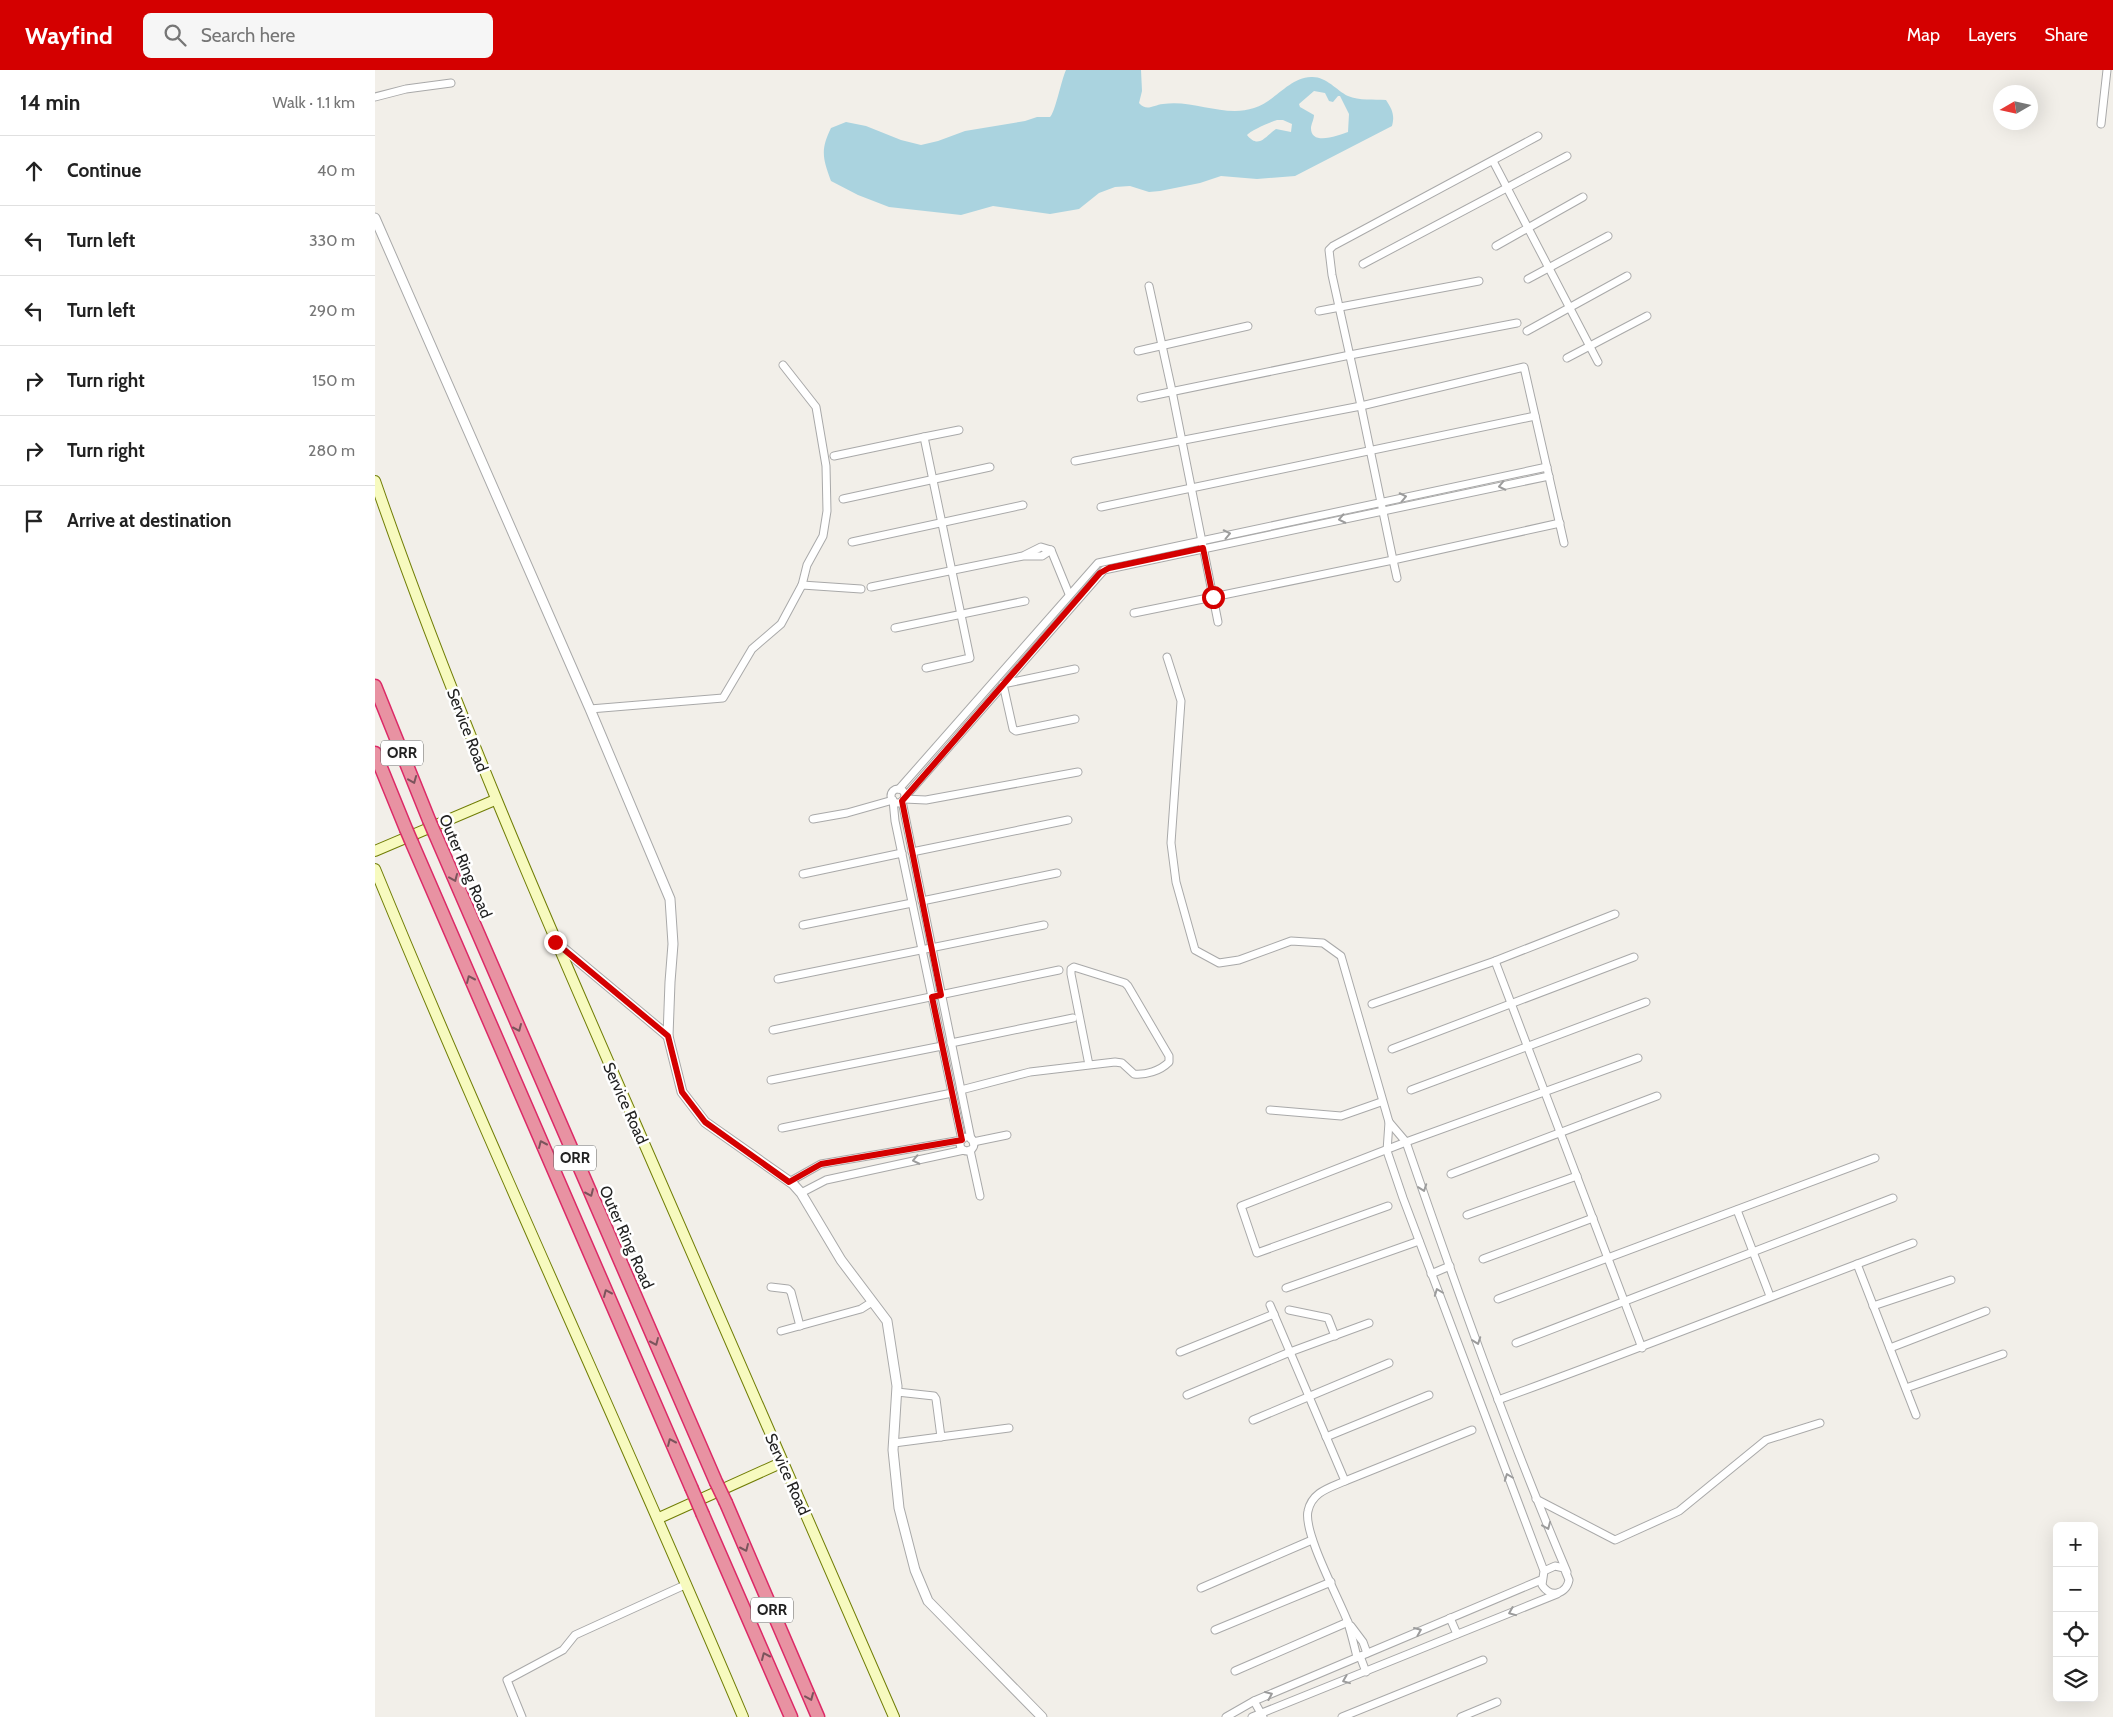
<!DOCTYPE html>
<meta charset="utf-8">
<style>
:root{--surface:#fff;--page:#f6f6f6;--text:#222;--muted:#767676;--line:#e0e0e0;--accent:#d40000}
body{margin:0;font-family:Cabin,sans-serif;background:var(--page);color:var(--text)}
.controls{position:absolute;right:15px;bottom:15px;display:grid;overflow:hidden;border-radius:8px;box-shadow:0 5px 20px #0002}
.controls button{width:45px;height:45px;display:grid;place-items:center;padding:0;border:0;border-bottom:1px solid var(--line);background:var(--surface);color:var(--text);font:25px sans-serif}
.compass{position:absolute;left:1618px;top:15px;width:45px;height:45px;border-radius:50%;background:var(--surface);box-shadow:0 5px 20px #0002;rotate:261deg}
.stop{position:absolute;width:15px;height:15px;margin:-11px;border:4px solid #d40000;border-radius:50%;background:#fff}
.stop.end{background:#d40000;border-color:#fff;box-shadow:0 1px 5px #0008}
.list{margin:0;padding:0;list-style:none}
h2{display:flex;justify-content:space-between;align-items:center;height:65px;margin:0;padding:0 20px;font-size:21px}
h2 small{font-size:16px;font-weight:400;color:var(--muted)}
.list li{display:grid;grid-template-columns:32px 1fr auto;gap:15px;align-items:center;box-sizing:border-box;height:70px;padding:0 20px;border-top:1px solid var(--line)}
.list b{display:block;font-size:19px;white-space:nowrap}
.list em{font-size:16px;font-style:normal;color:var(--muted)}
.icon{flex:none;width:28px;height:28px;fill:none;stroke:currentColor;stroke-width:2;stroke-linecap:round;stroke-linejoin:round}
.map{position:relative;flex:none;width:1738px;height:1647px;overflow:hidden}
header{display:flex;align-items:center;gap:30px;box-sizing:border-box;height:70px;padding:0 25px;background:var(--accent);color:#fff}
header strong{font-size:24px}
nav{display:flex;gap:28px;margin-inline-start:auto;font-size:18px}
.search{width:350px;height:45px;background:var(--page);display:flex;align-items:center;gap:12px;box-sizing:border-box;padding:0 18px;border-radius:8px;color:var(--muted);font-size:19px}
main{display:flex}
aside{flex:1;background:var(--surface)}
.map>svg:first-child{display:block}
.water{fill:#aad3df;fill-rule:evenodd}
.lines{fill:none;stroke-linecap:round;stroke-linejoin:round}
.minor-casing{stroke:#a9a9a9;stroke-width:9}
.tertiary-casing{stroke:#a9a9a9;stroke-width:11}
.secondary-casing{stroke:#707d05;stroke-width:12}
.motorway-casing{stroke:#dc2a67;stroke-width:15}
.minor{stroke:#fff;stroke-width:7}
.tertiary{stroke:#fff;stroke-width:9}
.secondary{stroke:#f7fabf;stroke-width:10}
.motorway{stroke:#e892a2;stroke-width:12}
.motorway-bridge-casing{stroke:#dc2a67;stroke-width:15;stroke-linecap:butt}
.motorway-bridge{stroke:#e892a2;stroke-width:12}
.oneway{stroke:#9c9c9c}
.oneway2{stroke:#7b545c}
.route{stroke:#d40000;stroke-width:6}
.labels{text-anchor:middle;stroke-width:5;stroke-linejoin:round;paint-order:stroke}
.shield{fill:#fff;stroke:#646464;stroke-width:1}
.shield-label{font-size:15px;font-weight:bold;fill:#222}
.street-label{font-size:16px;fill:#222;stroke:#fff}
</style>
<header>
<strong>Wayfind</strong>
<div class="search"><svg class="icon" aria-label="search" viewBox="0 0 24 24"><circle cx="10" cy="10" r="6"/><path d="M15 15l6 6"/></svg>Search here</div>
<nav><a>Map</a><a>Layers</a><a>Share</a></nav>
</header>
<main>
<aside>
<h2>14 min<small>Walk · 1.1 km</small></h2>
<ul class="list">
<li><svg class="icon" aria-label="ahead" viewBox="0 0 24 24"><path d="M12 20V5M6 11l6-6 6 6"/></svg><div><b>Continue</b></div><em>40 m</em></li>
<li><svg class="icon" aria-label="left" viewBox="0 0 24 24"><path d="M17 20v-9H6M10 6l-5 5 5 5"/></svg><div><b>Turn left</b></div><em>330 m</em></li>
<li><svg class="icon" aria-label="left" viewBox="0 0 24 24"><path d="M17 20v-9H6M10 6l-5 5 5 5"/></svg><div><b>Turn left</b></div><em>290 m</em></li>
<li><svg class="icon" aria-label="right" viewBox="0 0 24 24"><path d="M7 20v-9h11M14 6l5 5-5 5"/></svg><div><b>Turn right</b></div><em>150 m</em></li>
<li><svg class="icon" aria-label="right" viewBox="0 0 24 24"><path d="M7 20v-9h11M14 6l5 5-5 5"/></svg><div><b>Turn right</b></div><em>280 m</em></li>
<li><svg class="icon" aria-label="arrive" viewBox="0 0 24 24"><path d="M6 21V4h12l-3 4 3 4H6"/></svg><div><b>Arrive at destination</b></div></li>
</ul>
</aside>
<div class="map">
<svg width="1738" height="1647" viewBox="0 0 1738 1647">
<rect width="100%" height="100%" fill="#f2efe9"/>
<path class="water" d="M 691,0 L 766,0 L 767,21 L 764,33 C 772,42 778,35 788,34 C 818,29 850,48 879,38 C 900,32 913,8 936,7 C 951,6 961,20 973,26 C 984,31 999,29 1011,30 C 1017,39 1020,45 1017,56 L 920,106 L 882,109 L 846,106 L 825,113 L 785,121 L 774,122 L 755,116 L 740,117 L 724,123 L 704,139 L 675,144 L 618,136 L 586,145 L 514,137 L 483,125 L 456,111 C 448,89 445,80 456,58 L 471,52 L 491,56 L 526,70 L 546,75 L 563,71 L 590,61 L 650,51 L 662,47 L 675,47 C 680,43 686,11 691,0 ZM 939,21 L 950,23 L 954,31 L 958,32 L 963,26 L 965,26 L 974,44 L 973,62 C 964,65 935,77 936,57 C 937,52 939,49 939,45 L 925,37 L 924,34 ZM 902,50 L 908,50 L 917,54 L 916,62 L 901,59 C 891,65 884,80 872,65 C 875,61 895,52 902,50 Z"/>
<g class="lines">
<g class="minor-casing">
<g id="minor">
<path d="M 0,27 L 31,19 L 76,13"/>
<path d="M 1726,54 L 1732,0"/>
<path d="M 1118,91 L 1223,292"/>
<path d="M 1121,176 L 1208,127"/>
<path d="M 988,194 L 1192,86"/>
<path d="M 1153,209 L 1233,166"/>
<path d="M 774,216 L 797,321 L 838,527 L 1018,490 L 986,336 L 1149,297 L 1189,473"/>
<path d="M 944,241 L 1104,211"/>
<path d="M 1152,261 L 1252,206"/>
<path d="M 763,281 L 873,256"/>
<path d="M 1192,288 L 1272,246"/>
<path d="M 408,295 L 441,337 L 451,396 L 452,441 L 448,466 L 432,495 L 427,515"/>
<path d="M 766,328 L 975,285 L 1142,253"/>
<path d="M 549,367 L 584,360"/>
<path d="M 459,386 L 549,367 L 595,588 L 551,598"/>
<path d="M 700,391 L 986,336 L 957,205 L 954,180 L 958,176 L 1163,66"/>
<path d="M 468,429 L 615,397"/>
<path d="M 726,437 L 1160,346"/>
<path d="M 477,472 L 648,435"/>
<path d="M 650,485 L 666,477 L 676,480"/>
<path d="M 1022,508 L 1018,490 L 1185,453"/>
<path d="M 496,517 L 648,486 L 667,486 L 676,480 L 694,524"/>
<path d="M 759,543 L 838,527 L 843,552"/>
<path d="M 520,558 L 650,531"/>
<path d="M 792,587 L 806,631 L 796,773 L 801,812 L 820,880 L 844,893 L 864,890 L 916,871 L 948,873 L 966,886 L 1014,1052 L 1031,1072 C 1081,1217 1132,1361 1192,1502"/>
<path d="M 700,599 L 628,614 L 638,659 L 641,661 L 700,649"/>
<path d="M 215,639 L 348,628 L 377,579 L 406,554 L 427,515 L 486,519"/>
<path d="M 524,719 L 723,493 L 1172,397"/>
<circle cx="523" cy="726" r="7"/>
<path d="M 530,727 L 729,500 L 1174,406"/>
<path d="M 529,729 L 551,730 L 703,702"/>
<path d="M 527,731 L 596,1069"/>
<path d="M 537,782 L 693,750"/>
<path d="M 428,804 L 527,783"/>
<path d="M 547,831 L 682,803"/>
<path d="M 428,855 L 537,833"/>
<path d="M 1120,891 L 1267,1278"/>
<path d="M 403,909 L 669,855"/>
<path d="M 997,934 L 1120,891 L 1240,844"/>
<path d="M 398,960 L 684,900"/>
<path d="M 576,973 L 698,948"/>
<path d="M 1017,979 L 1259,887"/>
<path d="M 396,1010 L 567,976"/>
<path d="M 586,1020 L 655,1002 L 740,992 L 747,993 L 759,1004 C 771,1005 785,1001 794,992 L 794,986 L 753,916 L 750,913 L 699,897 L 696,899 L 696,904 L 714,995"/>
<path d="M 1036,1020 L 1271,932"/>
<path d="M 895,1040 L 966,1046 L 1006,1032"/>
<path d="M 1014,1052 L 1012,1081 L 1028,1128 L 1166,1493 L 1169,1501 L 1167,1515 C 1175,1528 1191,1525 1194,1510 L 1189,1498 L 1180,1496 L 1169,1501"/>
<path d="M 407,1058 L 577,1023"/>
<circle cx="592" cy="1074" r="7"/>
<path d="M 598,1072 L 632,1065"/>
<path d="M 595,1080 L 605,1126"/>
<path d="M 1076,1104 L 1282,1026"/>
<path d="M 414,1112 L 446,1094 L 587,1070 L 520,751 L 518,730 L 472,743 L 438,749"/>
<path d="M 426,1123 L 451,1110 L 589,1080"/>
<path d="M 1013,1136 L 882,1183 L 866,1136 L 1031,1072 L 1263,988"/>
<path d="M 1362,1140 L 1395,1226"/>
<path d="M 1092,1145 L 1202,1106"/>
<path d="M 1108,1189 L 1218,1148"/>
<path d="M 1482,1194 L 1541,1345"/>
<path d="M 1056,1204 L 1075,1196"/>
<path d="M 396,1217 L 413,1219 L 416,1222 L 425,1256"/>
<path d="M 911,1218 L 1044,1171"/>
<path d="M 1123,1229 L 1500,1088"/>
<path d="M 895,1235 L 970,1411 C 954,1418 937,1422 933,1441 C 928,1462 963,1527 972,1550 C 976,1562 979,1575 982,1587"/>
<path d="M 1498,1236 L 1576,1210"/>
<path d="M 914,1240 L 953,1248 L 960,1266"/>
<path d="M 406,1261 L 486,1239 L 497,1232"/>
<path d="M 1141,1273 L 1518,1128"/>
<path d="M 1515,1278 L 1611,1241"/>
<path d="M 805,1282 L 899,1244"/>
<path d="M 1531,1318 L 1628,1284"/>
<path d="M 522,1322 L 559,1326 L 561,1329 L 566,1367"/>
<path d="M 812,1325 L 915,1282 L 994,1253"/>
<path d="M 1123,1330 C 1262,1280 1399,1225 1538,1173"/>
<path d="M 878,1350 L 1014,1293"/>
<path d="M 951,1367 L 1054,1325"/>
<path d="M 519,1373 L 634,1358"/>
<path d="M 970,1411 L 1097,1360"/>
<path d="M 1161,1429 L 1240,1470 L 1304,1441 L 1391,1370 L 1445,1353"/>
<path d="M 826,1518 L 937,1470"/>
<path d="M 1075,1548 L 1082,1564"/>
<path d="M 976,1556 L 988,1572 L 992,1583"/>
<path d="M 840,1560 L 956,1512"/>
<path d="M 985,1586 L 991,1602"/>
<path d="M 860,1601 L 973,1552"/>
<path d="M 879,1631 L 888,1647"/>
<path d="M 147,1647 L 132,1610 L 188,1580 L 200,1565 L 312,1514"/>
<path d="M 851,1647 L 879,1631 L 1166,1510"/>
<path d="M 877,1647 L 1182,1524"/>
<path d="M 967,1647 L 1108,1590"/>
<path d="M 1086,1647 L 1122,1632"/>
</g>
</g>
<g class="tertiary-casing">
<g id="tertiary">
<path d="M 0,148 L 215,639 L 295,829 L 298,874 L 295,912 L 293,966 L 307,1022 L 330,1052 L 418,1114 L 426,1123 L 466,1190 L 512,1251 L 522,1316 L 518,1380 L 524,1438 L 540,1500 L 553,1531 L 667,1647"/>
<path d="M 183,874 L 293,966"/>
</g>
</g>
<g class="secondary-casing">
<g id="secondary">
<path d="M 0,411 C 75,628 166,838 258,1048 C 345,1248 432,1447 519,1647"/>
<path d="M 0,781 L 120,730"/>
<path d="M 0,799 C 117,1084 248,1363 368,1647"/>
<path d="M 284,1448 L 408,1392"/>
</g>
</g>
<g class="motorway-casing">
<g id="motorway">
<path d="M 0,616 L 54,750"/>
<path d="M 0,683 L 31,759"/>
<path d="M 60,764 L 341,1412"/>
<path d="M 37,773 L 316,1417"/>
<path d="M 351,1433 L 443,1647"/>
<path d="M 328,1445 L 416,1647"/>
</g>
</g>
<use href="#minor" class="minor"/>
<use href="#tertiary" class="tertiary"/>
<use href="#secondary" class="secondary"/>
<use href="#motorway" class="motorway"/>
<g class="motorway-bridge-casing">
<g id="motorway-bridge">
<path d="M 54,750 L 60,764"/>
<path d="M 31,759 L 37,773"/>
<path d="M 341,1412 L 351,1433"/>
<path d="M 316,1417 L 328,1445"/>
</g>
</g>
<use href="#motorway-bridge" class="motorway-bridge"/>
</g>
<defs><path id="oneway-chevron" d="M-2-3.5L2.5 0L-2 3.5" fill="none" stroke-width="1.6" stroke-linecap="round" stroke-linejoin="round" transform="scale(1.25)"/></defs>
<g class="oneway">
<use href="#oneway-chevron" transform="translate(1127 416) rotate(168)"/>
<use href="#oneway-chevron" transform="translate(1028 427) rotate(-12)"/>
<use href="#oneway-chevron" transform="translate(967 449) rotate(168)"/>
<use href="#oneway-chevron" transform="translate(852 464) rotate(-12)"/>
<use href="#oneway-chevron" transform="translate(541 1090) rotate(168)"/>
<use href="#oneway-chevron" transform="translate(1048 1118) rotate(70)"/>
<use href="#oneway-chevron" transform="translate(1063 1222) rotate(-111)"/>
<use href="#oneway-chevron" transform="translate(1102 1271) rotate(70)"/>
<use href="#oneway-chevron" transform="translate(1133 1407) rotate(-111)"/>
<use href="#oneway-chevron" transform="translate(1172 1456) rotate(67)"/>
<use href="#oneway-chevron" transform="translate(1137 1542) rotate(158)"/>
<use href="#oneway-chevron" transform="translate(1043 1561) rotate(-23)"/>
<use href="#oneway-chevron" transform="translate(971 1610) rotate(158)"/>
<use href="#oneway-chevron" transform="translate(894 1625) rotate(-23)"/>
</g>
<g class="oneway2">
<use href="#oneway-chevron" transform="translate(38 710) rotate(68)"/>
<use href="#oneway-chevron" transform="translate(79 808) rotate(67)"/>
<use href="#oneway-chevron" transform="translate(95 909) rotate(-114)"/>
<use href="#oneway-chevron" transform="translate(143 958) rotate(66)"/>
<use href="#oneway-chevron" transform="translate(167 1074) rotate(-114)"/>
<use href="#oneway-chevron" transform="translate(215 1123) rotate(66)"/>
<use href="#oneway-chevron" transform="translate(232 1223) rotate(-114)"/>
<use href="#oneway-chevron" transform="translate(280 1272) rotate(66)"/>
<use href="#oneway-chevron" transform="translate(296 1372) rotate(-114)"/>
<use href="#oneway-chevron" transform="translate(370 1478) rotate(66)"/>
<use href="#oneway-chevron" transform="translate(390 1586) rotate(-114)"/>
<use href="#oneway-chevron" transform="translate(435 1627) rotate(67)"/>
</g>
<g class="lines">
<path class="route" d="M 180,872 L 293,966 L 307,1022 L 330,1052 L 414,1112 L 446,1094 L 587,1070 L 557,927 L 566,925 L 527,731 L 725,503 L 734,498 L 828,478 L 838,527"/>
</g>
<g class="labels">
<g class="shield">
<rect x="6" y="670.5" width="42" height="25" rx="4"/>
<rect x="179" y="1075.5" width="42" height="25" rx="4"/>
<rect x="376" y="1527.5" width="42" height="25" rx="4"/>
</g>
<g class="shield-label">
<text x="27" y="688">ORR</text>
<text x="200" y="1093">ORR</text>
<text x="397" y="1545">ORR</text>
</g>
<g class="street-label">
<text transform="translate(93 660) rotate(69)" y="6">Service Road</text>
<text transform="translate(91 796) rotate(67)" y="6">Outer Ring Road</text>
<text transform="translate(251 1033) rotate(66)" y="6">Service Road</text>
<text transform="translate(252 1167) rotate(66)" y="6">Outer Ring Road</text>
<text transform="translate(413 1404) rotate(66)" y="6">Service Road</text>
</g>
</g>
</svg>
<div class="controls">
<button>+</button>
<button>−</button>
<button><svg class="icon" aria-label="locate" viewBox="0 0 24 24"><circle cx="12" cy="12" r="6"/><path d="M12 2v4M12 18v4M2 12h4M18 12h4"/></svg></button>
<button><svg class="icon" aria-label="layers" viewBox="0 0 24 24"><path d="M12 4l9 5-9 5-9-5zM3 14l9 5 9-5"/></svg></button>
</div>
<svg class="compass" viewBox="-18 -18 36 36"><path d="M0-13l5 13h-10z" fill="#e53935"/><path d="M0 13l5-13h-10z" fill="#767676"/></svg>
<div class="stop" style="left:838px;top:527px"></div>
<div class="stop end" style="left:180px;top:872px"></div>
</div>
</main>
